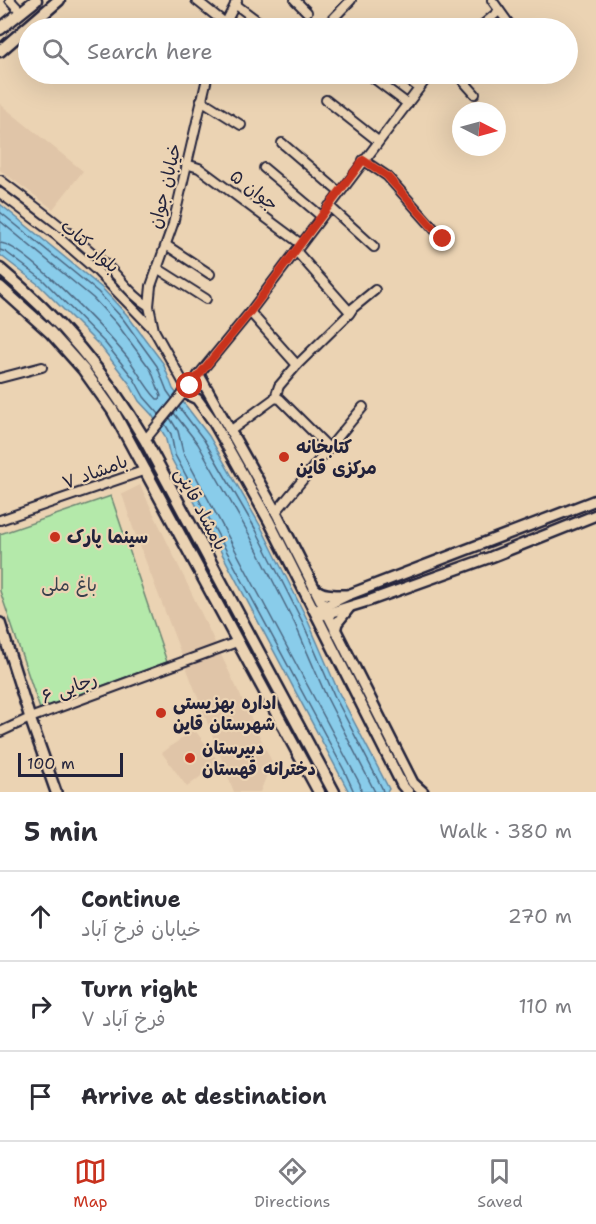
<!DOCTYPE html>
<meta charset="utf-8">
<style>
:root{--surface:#fff;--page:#f7f7f7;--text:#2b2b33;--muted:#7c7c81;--line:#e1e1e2;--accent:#c8321e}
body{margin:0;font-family:"Shantell Sans","Playpen Sans Arabic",sans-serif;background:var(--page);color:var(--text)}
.compass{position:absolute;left:452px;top:102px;width:54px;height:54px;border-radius:50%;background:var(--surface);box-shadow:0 6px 24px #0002;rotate:96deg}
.scale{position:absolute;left:18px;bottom:15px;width:105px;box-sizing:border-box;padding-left:6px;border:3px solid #22223b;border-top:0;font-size:16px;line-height:21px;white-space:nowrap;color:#22223b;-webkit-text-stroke:4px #ebd3b3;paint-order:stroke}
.stop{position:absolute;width:18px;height:18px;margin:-14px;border:4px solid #c8321e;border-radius:50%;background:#fff}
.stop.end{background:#c8321e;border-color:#fff;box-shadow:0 2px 6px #0008}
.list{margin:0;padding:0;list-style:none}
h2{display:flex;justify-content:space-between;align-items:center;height:78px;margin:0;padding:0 24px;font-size:26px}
h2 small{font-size:20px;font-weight:400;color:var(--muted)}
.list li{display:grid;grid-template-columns:39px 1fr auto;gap:18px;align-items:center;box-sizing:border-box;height:90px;padding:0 24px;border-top:2px solid var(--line)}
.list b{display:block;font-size:22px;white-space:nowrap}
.list p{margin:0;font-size:20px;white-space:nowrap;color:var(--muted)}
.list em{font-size:20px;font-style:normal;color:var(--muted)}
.icon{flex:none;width:33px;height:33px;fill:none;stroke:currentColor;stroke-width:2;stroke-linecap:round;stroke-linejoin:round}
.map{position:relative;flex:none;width:596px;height:792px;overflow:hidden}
.search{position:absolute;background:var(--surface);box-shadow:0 6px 24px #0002;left:18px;right:18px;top:18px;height:66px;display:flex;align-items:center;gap:15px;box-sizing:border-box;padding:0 21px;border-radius:33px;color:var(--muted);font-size:22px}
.sheet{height:348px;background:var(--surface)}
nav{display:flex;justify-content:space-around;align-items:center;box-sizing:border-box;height:84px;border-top:2px solid var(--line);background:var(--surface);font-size:16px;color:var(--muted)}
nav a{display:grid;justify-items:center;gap:3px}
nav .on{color:var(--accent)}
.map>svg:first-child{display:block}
.built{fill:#e0c5a8}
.green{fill:#b4e9aa;stroke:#6b8672;stroke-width:1.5}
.water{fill:#89ccea;stroke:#6088a4;stroke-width:1.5}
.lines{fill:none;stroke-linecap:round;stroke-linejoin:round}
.shore{stroke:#4b6681;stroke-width:1.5}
.minor-casing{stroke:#22223b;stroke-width:12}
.tertiary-casing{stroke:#22223b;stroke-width:14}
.secondary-casing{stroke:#22223b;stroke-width:15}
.minor{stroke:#ebd3b3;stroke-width:8}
.tertiary{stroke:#ebd3b3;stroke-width:9}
.secondary{stroke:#ebd3b3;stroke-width:10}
.route{stroke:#c8321e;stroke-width:8}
.poi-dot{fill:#c8321e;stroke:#ebd3b3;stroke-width:2}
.labels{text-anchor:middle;stroke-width:4.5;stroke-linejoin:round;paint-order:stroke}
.street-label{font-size:18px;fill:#22223b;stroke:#ebd3b3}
.poi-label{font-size:18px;font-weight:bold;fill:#22223b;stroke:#ebd3b3;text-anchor:start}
.park-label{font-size:18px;fill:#38404c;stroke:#ebd3b3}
</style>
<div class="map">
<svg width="596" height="792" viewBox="0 0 596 792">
<rect width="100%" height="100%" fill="#ebd3b3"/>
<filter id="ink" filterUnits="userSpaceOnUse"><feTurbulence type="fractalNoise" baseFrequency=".0167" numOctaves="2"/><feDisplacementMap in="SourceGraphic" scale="12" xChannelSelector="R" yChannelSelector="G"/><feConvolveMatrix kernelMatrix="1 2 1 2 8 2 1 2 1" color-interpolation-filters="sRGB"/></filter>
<g filter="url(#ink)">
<g class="built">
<path d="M 0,104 L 83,171 L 53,209 L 0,170 Z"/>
<path d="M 140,485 L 272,762 L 260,792 L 234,792 L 133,528 L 122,494 Z"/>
<path d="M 194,729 L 219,762 L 187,787 L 162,753 Z"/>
</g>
<path class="green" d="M 111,496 L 167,662 L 40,709 L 0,591 L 0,534 Z"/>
<path class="water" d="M 0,204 L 102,288 L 127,315 L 163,363 L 173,389 L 209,436 L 261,527 L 307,619 L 339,693 L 389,789 L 387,792 L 349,792 L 170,456 L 165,436 L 152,415 L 139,401 L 129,383 L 102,348 L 39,285 L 0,255 Z"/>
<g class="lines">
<g class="shore">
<path d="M 0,212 L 98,292 L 123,319 L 157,366 L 167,391 L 172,398"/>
<path d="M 0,221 L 93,298 L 117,324 L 151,370 L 161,396 L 160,399 L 157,399 C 145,387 138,371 127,357 C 109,335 24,244 0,243"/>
<path d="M 0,250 L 6,252 L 43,280 L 106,344 L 134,379 L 144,397 L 159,414"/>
<path d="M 179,407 L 204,440 L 256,530 L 302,621 L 334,695 L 382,788 L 383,792"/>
<path d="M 174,413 L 198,444 L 249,534 L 295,624 L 327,698 L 375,792"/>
<path d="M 170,418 L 178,431 L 183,452 L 351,767 L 360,784 L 361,792"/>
<path d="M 165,424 L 171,434 L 175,455 L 344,770 L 354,792"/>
</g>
<g class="minor-casing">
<g id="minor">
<path d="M 10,0 L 21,12"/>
<path d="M 196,0 L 225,23"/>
<path d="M 295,0 L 307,12"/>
<path d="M 492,0 L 512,28"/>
<path d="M 235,4 L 267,28"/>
<path d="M 223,28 L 237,1"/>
<path d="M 324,28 L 351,0"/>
<path d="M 479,28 L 499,11"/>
<path d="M 401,74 L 419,88"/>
<path d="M 457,74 L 475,94"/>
<path d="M 372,77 L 408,104"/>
<path d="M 201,100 L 241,125"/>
<path d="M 326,100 L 378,141"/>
<path d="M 282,143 L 339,192"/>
<path d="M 363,160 L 387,176 L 443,239"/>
<path d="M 186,164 L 199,168 L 301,244"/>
<path d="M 264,168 L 321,216"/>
<path d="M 0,180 C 36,207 72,234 105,264 C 121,278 131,296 149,306"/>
<path d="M 0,193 L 57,236 L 97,271 L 153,329"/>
<path d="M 329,206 L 374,247"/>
<path d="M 166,245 L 210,274"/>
<path d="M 296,251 L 350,312"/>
<path d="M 157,268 L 206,299"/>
<path d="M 250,312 L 297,365"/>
<path d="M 0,378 L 42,367"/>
<path d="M 187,389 L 154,330 L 149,306 L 151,286 L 173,224 L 208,74"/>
<path d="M 275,398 L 280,399 L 328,447"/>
<path d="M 230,431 L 275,398 L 279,386 L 297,365 L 349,314 L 353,308 L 375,290"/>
<path d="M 145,440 L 250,312 L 430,74"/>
<path d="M 276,512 L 363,407"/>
<path d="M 0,520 L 146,470"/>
<path d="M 0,732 L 30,718 L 237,642"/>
</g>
</g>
<g class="tertiary-casing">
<g id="tertiary">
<path d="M 199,375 L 276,512 L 413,783 L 423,792"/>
<path d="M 184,393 L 197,399 L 213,421 L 269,521 L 402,785 L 408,792"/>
<path d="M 314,588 C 323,596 334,595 346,595"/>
<path d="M 319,609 L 348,595 L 596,500"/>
<path d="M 322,615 L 371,600 L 491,557 L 596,515"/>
<path d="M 0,623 L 30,718 L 56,792"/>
<path d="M 335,631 L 337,623 L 349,608"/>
</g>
</g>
<g class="secondary-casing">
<g id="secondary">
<path d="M 0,29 L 36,0"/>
<path d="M 0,51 L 59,0"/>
<path d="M 0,269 C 60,319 105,373 145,440 L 334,792"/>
<path d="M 0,287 L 51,333 L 83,369 L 113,411 L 319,792"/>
</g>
</g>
<use href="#minor" class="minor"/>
<use href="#tertiary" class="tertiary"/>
<use href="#secondary" class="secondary"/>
</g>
</g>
<g class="lines" filter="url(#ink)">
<path class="route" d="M 190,386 L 250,312 L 363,160 L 387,176 L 443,239"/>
</g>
<g class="poi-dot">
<circle cx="284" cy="457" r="6"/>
<circle cx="55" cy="537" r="6"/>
<circle cx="161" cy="713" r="6"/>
<circle cx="190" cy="758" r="6"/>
</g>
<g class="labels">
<g class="street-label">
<text transform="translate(165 186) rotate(-76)" y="6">خیابان جوان</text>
<text transform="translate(254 190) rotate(37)" y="6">جوان ۵</text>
<text transform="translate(90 246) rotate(41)" y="6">بلوار کتاب</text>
<text transform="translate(95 472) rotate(-20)" y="6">بامشاد ۷</text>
<text transform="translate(201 509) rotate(62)" y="6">بامشاد قاینی</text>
<text transform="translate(69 688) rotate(-20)" y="6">رجایی ۶</text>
</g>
<g class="poi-label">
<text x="296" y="453">کتابخانه<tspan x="296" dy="21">مرکزی قاین</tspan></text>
<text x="67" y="543">سینما پارک</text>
<text x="173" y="709">اداره بهزیستی<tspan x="173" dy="21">شهرستان قاین</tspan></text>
<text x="202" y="754">دبیرستان<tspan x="202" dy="21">دخترانه قهستان</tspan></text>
</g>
<g class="park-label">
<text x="69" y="591">باغ ملی</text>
</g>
</g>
</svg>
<svg class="compass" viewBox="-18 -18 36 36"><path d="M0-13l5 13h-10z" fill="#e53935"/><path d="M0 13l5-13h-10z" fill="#7c7c81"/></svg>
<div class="scale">100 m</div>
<div class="stop" style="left:190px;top:386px"></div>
<div class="stop end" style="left:443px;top:239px"></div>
<div class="search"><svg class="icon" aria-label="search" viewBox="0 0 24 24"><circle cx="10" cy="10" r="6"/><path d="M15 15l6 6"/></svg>Search here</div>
</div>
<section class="sheet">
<h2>5 min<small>Walk · 380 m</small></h2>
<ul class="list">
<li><svg class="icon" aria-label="ahead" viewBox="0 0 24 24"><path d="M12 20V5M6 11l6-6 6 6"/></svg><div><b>Continue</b><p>خیابان فرخ آباد</p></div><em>270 m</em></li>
<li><svg class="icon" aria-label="right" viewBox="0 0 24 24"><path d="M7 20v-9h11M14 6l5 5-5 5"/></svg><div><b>Turn right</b><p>فرخ آباد ۷</p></div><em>110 m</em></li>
<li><svg class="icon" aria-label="arrive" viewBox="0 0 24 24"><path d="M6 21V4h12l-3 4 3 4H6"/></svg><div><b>Arrive at destination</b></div></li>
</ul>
</section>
<nav>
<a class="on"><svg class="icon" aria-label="map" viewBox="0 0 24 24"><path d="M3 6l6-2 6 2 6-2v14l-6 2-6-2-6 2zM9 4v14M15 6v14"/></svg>Map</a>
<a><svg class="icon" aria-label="directions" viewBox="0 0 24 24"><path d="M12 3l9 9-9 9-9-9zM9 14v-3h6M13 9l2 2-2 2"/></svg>Directions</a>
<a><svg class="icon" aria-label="saved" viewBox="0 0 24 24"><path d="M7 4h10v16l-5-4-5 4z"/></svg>Saved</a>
</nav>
